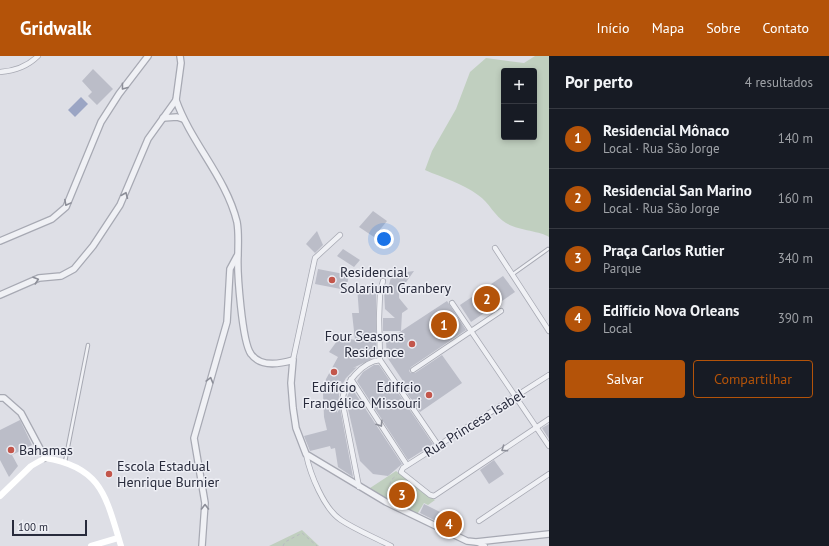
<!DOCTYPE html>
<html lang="pt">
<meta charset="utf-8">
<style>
:root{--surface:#171b24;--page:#20242c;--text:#f1f3f6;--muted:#9ea1a6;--line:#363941;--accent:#b45309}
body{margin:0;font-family:"PT Sans",sans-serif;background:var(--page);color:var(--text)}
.controls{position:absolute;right:12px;top:12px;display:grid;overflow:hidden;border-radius:4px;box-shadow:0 2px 6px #0003}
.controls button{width:36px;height:36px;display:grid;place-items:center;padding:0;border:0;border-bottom:1px solid var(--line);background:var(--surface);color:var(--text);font:20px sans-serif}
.scale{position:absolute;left:12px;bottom:10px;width:75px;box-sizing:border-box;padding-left:4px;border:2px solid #282b3c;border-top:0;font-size:11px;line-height:14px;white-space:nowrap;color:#282b3c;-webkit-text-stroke:3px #edeef4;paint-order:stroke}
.you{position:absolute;left:384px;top:183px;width:14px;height:14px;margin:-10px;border:3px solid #fff;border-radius:50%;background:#1a73e8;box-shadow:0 0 0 6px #1a73e833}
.badge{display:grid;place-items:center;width:26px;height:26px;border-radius:50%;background:var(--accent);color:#fff;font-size:13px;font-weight:700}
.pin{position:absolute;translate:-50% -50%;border:2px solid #fff;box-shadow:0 1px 4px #0006}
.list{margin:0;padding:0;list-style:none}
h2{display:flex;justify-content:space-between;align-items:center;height:52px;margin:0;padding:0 16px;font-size:17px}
h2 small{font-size:13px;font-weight:400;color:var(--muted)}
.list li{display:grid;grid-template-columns:26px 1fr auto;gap:12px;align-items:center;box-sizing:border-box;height:60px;padding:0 16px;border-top:1px solid var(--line)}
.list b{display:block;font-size:15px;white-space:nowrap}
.list p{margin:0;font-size:13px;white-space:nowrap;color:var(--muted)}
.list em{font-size:13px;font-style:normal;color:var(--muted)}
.actions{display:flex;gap:8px;padding:12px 16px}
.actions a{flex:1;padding:9px 0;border:1px solid var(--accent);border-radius:4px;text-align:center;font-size:14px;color:var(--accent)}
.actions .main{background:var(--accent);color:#fff}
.map{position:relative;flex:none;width:549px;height:490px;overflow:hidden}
header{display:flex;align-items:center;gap:24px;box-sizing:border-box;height:56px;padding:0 20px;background:var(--accent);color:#fff}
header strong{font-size:19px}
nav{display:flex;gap:22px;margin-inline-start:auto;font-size:14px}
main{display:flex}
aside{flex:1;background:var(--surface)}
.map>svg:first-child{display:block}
.green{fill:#c0cfbf;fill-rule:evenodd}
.water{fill:#9ba5c4}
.building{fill:#bbbdc8}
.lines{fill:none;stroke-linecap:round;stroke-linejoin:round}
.service-casing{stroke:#a7a9b3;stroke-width:4.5}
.minor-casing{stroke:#a7a9b3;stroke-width:6}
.tertiary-casing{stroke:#a7a9b3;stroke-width:8}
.path{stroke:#b8bac1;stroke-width:1;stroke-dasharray:3 3;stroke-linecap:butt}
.service{stroke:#f0f1f5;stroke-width:2.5}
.minor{stroke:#f0f1f5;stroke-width:4.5}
.tertiary{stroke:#f0f1f5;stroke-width:5.5}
.secondary{stroke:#fff;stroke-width:6}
.oneway{stroke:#8c8e98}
.poi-dot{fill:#c3564b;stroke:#edeef4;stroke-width:1.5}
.labels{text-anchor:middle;stroke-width:3;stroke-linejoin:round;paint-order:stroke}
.poi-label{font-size:14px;fill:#282b3c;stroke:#edeef4;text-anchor:start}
.street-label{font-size:14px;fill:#282b3c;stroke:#edeef4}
</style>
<header>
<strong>Gridwalk</strong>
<nav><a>Início</a><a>Mapa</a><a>Sobre</a><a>Contato</a></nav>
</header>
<main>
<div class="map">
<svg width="549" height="490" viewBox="0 0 549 490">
<rect width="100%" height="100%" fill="#dedfe6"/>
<g class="green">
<path d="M 535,0 L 549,0 L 549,181 C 541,175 517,174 506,167 C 495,161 489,146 478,139 C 462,127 443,122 425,114 L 432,95 L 456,53 L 470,16 L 486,2 L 524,7 ZM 504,15 L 534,15 L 534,81 L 504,81 Z"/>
<path d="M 396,415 L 435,444 L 428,449 L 424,447 L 416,460 L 367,434 Z"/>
<path d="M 302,474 L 319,490 L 269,490 Z"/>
</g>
<path class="water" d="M 81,41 L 88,48 L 75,61 L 68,54 Z"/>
<g class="building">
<path d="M 93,13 L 113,33 L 97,49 L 88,40 L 92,36 L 82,25 Z"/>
<path d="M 373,155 L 387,165 L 374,181 L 359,171 Z"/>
<path d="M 317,175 L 323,189 L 315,197 L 306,188 Z"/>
<path d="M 343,193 L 360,204 L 354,211 L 337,200 Z"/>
<path d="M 318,213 L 349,219 L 346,234 L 315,228 Z"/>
<path d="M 414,215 L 402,232 L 399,232 L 399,242 L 408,253 L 402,257 L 401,275 L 383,275 L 383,262 L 395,262 L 385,253 L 384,235 L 385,232 L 388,232 L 392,218 Z"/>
<path d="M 503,220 L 515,236 L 471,266 L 460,249 Z"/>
<path d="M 376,229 L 376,301 L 353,312 L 357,311 L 346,322 L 342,329 L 341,325 L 338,326 L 339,340 L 337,357 L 340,352 L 353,421 L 338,411 L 335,392 L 331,393 L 330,390 L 310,395 L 304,380 L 327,374 L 324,361 L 323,337 L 326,323 L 338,301 L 329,296 L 340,281 L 355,284 L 352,257 L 359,257 L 357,230 Z"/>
<path d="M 447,245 L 466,274 L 411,311 L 409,315 L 411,317 L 415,317 L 442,299 L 462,327 L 420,356 L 400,327 L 403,325 L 387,301 L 386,285 Z"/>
<path d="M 374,309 L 379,309 L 433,388 L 408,404 L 357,325 L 363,316 Z"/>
<path d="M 351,331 L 402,408 L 388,420 L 373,418 L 360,405 L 346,344 Z"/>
<path d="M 20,364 L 32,389 L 12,399 L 18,410 L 9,421 L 0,404 L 0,374 Z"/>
<path d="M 549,368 L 549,383 L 542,372 Z"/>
<path d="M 494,404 L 504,418 L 489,428 L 480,414 Z"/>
<path d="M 424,448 L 462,467 L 458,476 L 420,457 Z"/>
</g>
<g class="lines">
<g class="service-casing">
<g id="service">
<path d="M 513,218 L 548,193"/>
<path d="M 65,406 L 88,289"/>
</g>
</g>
<g class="minor-casing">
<g id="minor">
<path d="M 0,16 C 15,15 27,11 38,0"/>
<path d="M 495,192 L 549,275"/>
<path d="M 383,225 L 380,237 L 379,263 L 380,304 L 438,389"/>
<path d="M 452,247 L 549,390"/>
<path d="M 293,304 L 315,202 L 340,179"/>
<path d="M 413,314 L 501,255"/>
<path d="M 549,319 L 403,412 L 401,416 L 430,439 L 434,440 L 549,363"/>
<path d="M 351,323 L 407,409"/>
<path d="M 306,398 C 310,418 324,453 341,464 C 356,474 374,481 391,490"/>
<path d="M 359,431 L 342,344 C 345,327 362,306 380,304"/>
<path d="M 479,465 L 549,418"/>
<path d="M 476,486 L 485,490"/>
</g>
</g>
<g class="tertiary-casing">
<g id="tertiary">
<path d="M 176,44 C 191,87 226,121 237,166 C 239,177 238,188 238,199 C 237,216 242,286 251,298 C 261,312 280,308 293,304 L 291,327 L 293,352 L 296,372 L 306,398 L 386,446 L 467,485 L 476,486 L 549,478"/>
<path d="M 163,62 L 177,61 L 183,63"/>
<path d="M 0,185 L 52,163 L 66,151 L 101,66 L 119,38 L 148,0"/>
<path d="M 0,239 L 39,222 L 61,220 L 74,213 L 93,190 L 120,149 L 148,83 L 176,44 L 181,7 L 180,0"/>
<path d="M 0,342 L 4,342 L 21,357 L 45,402"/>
<path d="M 202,490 L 205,447 L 194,382 L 227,266 L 230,213 L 237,200"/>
</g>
</g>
<g class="path">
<path d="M 387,440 L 391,424 L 397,419"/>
<path d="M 283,490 L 285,486 L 302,477 L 317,490"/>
</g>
<use href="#service" class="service"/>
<use href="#minor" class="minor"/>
<use href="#tertiary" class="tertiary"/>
<g class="secondary">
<path d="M 0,440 L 31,410 L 45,402 C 102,411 106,441 121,490"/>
<path d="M 91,490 L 118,482"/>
</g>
</g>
<defs><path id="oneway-chevron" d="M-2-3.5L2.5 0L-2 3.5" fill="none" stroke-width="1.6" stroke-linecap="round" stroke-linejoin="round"/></defs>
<g class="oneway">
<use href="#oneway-chevron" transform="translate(124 31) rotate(127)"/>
<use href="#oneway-chevron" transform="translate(125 139) rotate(-67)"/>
<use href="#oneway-chevron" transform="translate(67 147) rotate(118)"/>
<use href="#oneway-chevron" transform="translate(36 224) rotate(-18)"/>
<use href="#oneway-chevron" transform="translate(210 324) rotate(-75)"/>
<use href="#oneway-chevron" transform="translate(380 368) rotate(57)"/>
<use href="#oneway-chevron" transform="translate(504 393) rotate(146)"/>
<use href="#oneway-chevron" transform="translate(205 451) rotate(-90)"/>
</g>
<g class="poi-dot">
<circle cx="332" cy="224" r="4"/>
<circle cx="412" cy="288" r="4"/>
<circle cx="334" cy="316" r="4"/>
<circle cx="429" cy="339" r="4"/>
<circle cx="11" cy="394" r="4"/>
<circle cx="109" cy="418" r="4"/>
</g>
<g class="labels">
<g class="poi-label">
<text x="340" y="221">Residencial<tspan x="340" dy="16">Solarium Granbery</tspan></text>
<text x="404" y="285" text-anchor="end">Four Seasons<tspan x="404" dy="16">Residence</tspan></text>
<text x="334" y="336" text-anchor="middle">Edifício<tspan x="334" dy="16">Frangélico</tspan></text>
<text x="421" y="336" text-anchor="end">Edifício<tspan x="421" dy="16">Missouri</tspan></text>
<text x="19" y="399">Bahamas</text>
<text x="117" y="415">Escola Estadual<tspan x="117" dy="16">Henrique Burnier</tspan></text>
</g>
<g class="street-label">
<text transform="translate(474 367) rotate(-32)" y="5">Rua Princesa Isabel</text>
</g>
</g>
</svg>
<div class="controls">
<button>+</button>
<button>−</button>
</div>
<div class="scale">100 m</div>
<div class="you"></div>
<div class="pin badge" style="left:444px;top:269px">1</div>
<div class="pin badge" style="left:487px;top:243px">2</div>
<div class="pin badge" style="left:402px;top:439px">3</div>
<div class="pin badge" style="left:449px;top:468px">4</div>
</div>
<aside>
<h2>Por perto<small>4 resultados</small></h2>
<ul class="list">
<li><span class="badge">1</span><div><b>Residencial Mônaco</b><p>Local · Rua São Jorge</p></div><em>140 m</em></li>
<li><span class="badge">2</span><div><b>Residencial San Marino</b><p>Local · Rua São Jorge</p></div><em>160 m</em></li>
<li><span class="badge">3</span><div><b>Praça Carlos Rutier</b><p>Parque</p></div><em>340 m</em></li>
<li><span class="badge">4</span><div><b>Edifício Nova Orleans</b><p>Local</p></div><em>390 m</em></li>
</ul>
<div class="actions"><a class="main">Salvar</a><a>Compartilhar</a></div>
</aside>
</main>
